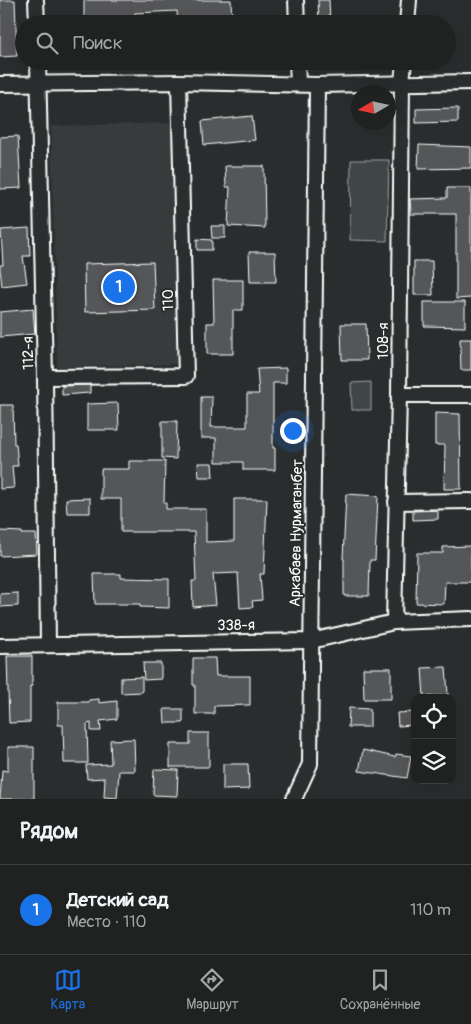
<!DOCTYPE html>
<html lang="ru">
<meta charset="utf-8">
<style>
:root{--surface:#202222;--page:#2d2f2f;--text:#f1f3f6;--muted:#a2a4a5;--line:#3d3f40;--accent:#1a73e8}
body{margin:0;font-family:Pangolin,sans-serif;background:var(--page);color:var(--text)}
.controls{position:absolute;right:15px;bottom:15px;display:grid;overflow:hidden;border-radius:10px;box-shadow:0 5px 20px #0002}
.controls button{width:45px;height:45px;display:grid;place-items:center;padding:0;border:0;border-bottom:1px solid var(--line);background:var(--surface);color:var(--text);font:25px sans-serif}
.compass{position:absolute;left:351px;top:85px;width:45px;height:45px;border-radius:50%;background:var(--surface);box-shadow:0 5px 20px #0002;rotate:261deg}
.you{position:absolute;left:292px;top:430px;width:18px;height:18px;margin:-12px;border:4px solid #fff;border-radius:50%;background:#1a73e8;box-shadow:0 0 0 8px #1a73e833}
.badge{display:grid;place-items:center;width:32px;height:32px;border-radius:50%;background:var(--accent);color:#fff;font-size:16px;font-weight:700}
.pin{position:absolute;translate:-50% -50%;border:2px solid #fff;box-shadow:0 1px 5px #0006}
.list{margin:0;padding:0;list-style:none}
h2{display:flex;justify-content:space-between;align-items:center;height:65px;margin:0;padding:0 20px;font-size:21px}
h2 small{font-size:16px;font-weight:400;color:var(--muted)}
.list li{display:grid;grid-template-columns:32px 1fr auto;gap:15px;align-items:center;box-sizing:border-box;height:90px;padding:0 20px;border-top:1px solid var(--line)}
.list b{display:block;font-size:19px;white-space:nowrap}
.list p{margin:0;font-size:16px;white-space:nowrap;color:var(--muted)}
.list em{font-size:16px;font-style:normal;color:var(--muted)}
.icon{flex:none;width:28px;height:28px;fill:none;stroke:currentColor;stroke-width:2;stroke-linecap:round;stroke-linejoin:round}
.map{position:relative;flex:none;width:471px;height:799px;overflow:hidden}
.search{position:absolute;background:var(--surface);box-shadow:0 5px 20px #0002;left:15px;right:15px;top:15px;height:55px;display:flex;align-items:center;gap:12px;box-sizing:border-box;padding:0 18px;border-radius:28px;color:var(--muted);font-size:19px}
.sheet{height:155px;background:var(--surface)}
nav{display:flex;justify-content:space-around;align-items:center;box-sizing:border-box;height:70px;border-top:1px solid var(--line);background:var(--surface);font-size:14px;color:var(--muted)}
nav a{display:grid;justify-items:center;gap:2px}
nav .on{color:var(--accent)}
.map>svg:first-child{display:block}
.built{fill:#373a3b}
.green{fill:#414445;stroke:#a0a2a2}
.building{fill:#555758;stroke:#fff}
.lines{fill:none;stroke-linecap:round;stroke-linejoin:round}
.minor-casing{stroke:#fff;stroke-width:18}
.minor{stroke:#2a2d2e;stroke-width:14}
.labels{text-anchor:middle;stroke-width:4;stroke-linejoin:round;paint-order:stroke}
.street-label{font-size:15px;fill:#fff;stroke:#2a2d2e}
</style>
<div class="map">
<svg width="471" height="799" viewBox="0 0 471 799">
<rect width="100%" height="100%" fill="#2a2d2e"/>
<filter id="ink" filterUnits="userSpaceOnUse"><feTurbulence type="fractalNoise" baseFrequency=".02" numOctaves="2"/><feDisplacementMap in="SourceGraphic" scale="10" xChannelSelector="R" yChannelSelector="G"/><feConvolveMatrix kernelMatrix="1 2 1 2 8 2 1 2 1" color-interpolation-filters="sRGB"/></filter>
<g filter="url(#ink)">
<path class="built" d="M 174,123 L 180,364 L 57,367 L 51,126 Z"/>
<g class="green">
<path d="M 351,160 L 389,160 L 387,241 L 350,240 Z"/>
<path d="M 371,382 L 371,410 L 352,410 L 351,383 Z"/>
</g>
<g class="building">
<path d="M 0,0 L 15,0 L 17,56 L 0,57 Z"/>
<path d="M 84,0 L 231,0 L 232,20 L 199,22 L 199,24 L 178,24 L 177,11 L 135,13 L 134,24 L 84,24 Z"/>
<path d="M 318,0 L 329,0 L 330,22 L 319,23 Z"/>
<path d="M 458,108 L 458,122 L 416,123 L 416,109 Z"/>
<path d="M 252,116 L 255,140 L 204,145 L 202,121 Z"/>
<path d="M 18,136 L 21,188 L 0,189 L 0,137 Z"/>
<path d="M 419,145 L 471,147 L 471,168 L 418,169 Z"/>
<path d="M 225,166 L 264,166 L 265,228 L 228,226 L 230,187 L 226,187 Z"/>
<path d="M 447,188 L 471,188 L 471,298 L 456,299 L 456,214 L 411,214 L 410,199 L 447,198 Z"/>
<path d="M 211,226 L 225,226 L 225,238 L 212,238 Z"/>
<path d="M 29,228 L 30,256 L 23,256 L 27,283 L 2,286 L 0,269 L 0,265 L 3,265 L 1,230 Z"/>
<path d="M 197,239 L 212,240 L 212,250 L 197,250 Z"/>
<path d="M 249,252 L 275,252 L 276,282 L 250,282 Z"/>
<path d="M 414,261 L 432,261 L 433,295 L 414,295 Z"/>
<path d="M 153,262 L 155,310 L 85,312 L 84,264 Z"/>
<path d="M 213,280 L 243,280 L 243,310 L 233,310 L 233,354 L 207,354 L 207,323 L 214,323 Z"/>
<path d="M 424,302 L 465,302 L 465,327 L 424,326 Z"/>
<path d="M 33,309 L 35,334 L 0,337 L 0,312 Z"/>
<path d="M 341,324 L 366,324 L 367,360 L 342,360 Z"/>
<path d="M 460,339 L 471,339 L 471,370 L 461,370 Z"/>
<path d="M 286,368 L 286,383 L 273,383 L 273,448 L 275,448 L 275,470 L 243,470 L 243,462 L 216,462 L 216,438 L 201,438 L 201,397 L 212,397 L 211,427 L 247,427 L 247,394 L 259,394 L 257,369 Z"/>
<path d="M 90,385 L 90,393 L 62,395 L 62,386 Z"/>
<path d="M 118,403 L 119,430 L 87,430 L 87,404 Z"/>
<path d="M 0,405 L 13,405 L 14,444 L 16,444 L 18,466 L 12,466 L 14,488 L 0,489 Z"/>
<path d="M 435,413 L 460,414 L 461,489 L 444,489 L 445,445 L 435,445 Z"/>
<path d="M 162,421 L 177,421 L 176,459 L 162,458 Z"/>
<path d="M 129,461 L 165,461 L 164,503 L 166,503 L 166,509 L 206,509 L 206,542 L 234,541 L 234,499 L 267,499 L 264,574 L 260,574 L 262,600 L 252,601 L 253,607 L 240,608 L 238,573 L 213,574 L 216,605 L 193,607 L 192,581 L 196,581 L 194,532 L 121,532 L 121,499 L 101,499 L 101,469 L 129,469 Z"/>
<path d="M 198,463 L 212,463 L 213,477 L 199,477 Z"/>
<path d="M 346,494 L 378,496 L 375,560 L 370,560 L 369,596 L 344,596 L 344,559 L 343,559 Z"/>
<path d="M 90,498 L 90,513 L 67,513 L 66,499 Z"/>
<path d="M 438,510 L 438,519 L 413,520 L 413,511 Z"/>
<path d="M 0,531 L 22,532 L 22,534 L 36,534 L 37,554 L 0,556 Z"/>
<path d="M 471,546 L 471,582 L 445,582 L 444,604 L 416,603 L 417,553 L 443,553 L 443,547 Z"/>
<path d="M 94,574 L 121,574 L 121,578 L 169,579 L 169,608 L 140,607 L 140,604 L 95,604 Z"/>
<path d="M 18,593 L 18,606 L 0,607 L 0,594 Z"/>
<path d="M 7,656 L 32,656 L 32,686 L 30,686 L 30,722 L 9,723 Z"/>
<path d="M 193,658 L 215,658 L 216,676 L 250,676 L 250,705 L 214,706 L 214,714 L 195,714 L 195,685 L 193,685 Z"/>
<path d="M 143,663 L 161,663 L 161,679 L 144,680 Z"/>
<path d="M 446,667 L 448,695 L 424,697 L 422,668 Z"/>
<path d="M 363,668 L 391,668 L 391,699 L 364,699 Z"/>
<path d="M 142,677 L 142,692 L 121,693 L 121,678 Z"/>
<path d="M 99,699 L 99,703 L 117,701 L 117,719 L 100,721 L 101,731 L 91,731 L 91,723 L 87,724 L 88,763 L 64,763 L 63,725 L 58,725 L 58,702 L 89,702 L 89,700 Z"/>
<path d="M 349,708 L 370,709 L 370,727 L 348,727 Z"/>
<path d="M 164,709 L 183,709 L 183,723 L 165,723 Z"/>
<path d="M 415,712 L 415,725 L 398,726 L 397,713 Z"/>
<path d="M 190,733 L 209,733 L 209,767 L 170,767 L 170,744 L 190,744 Z"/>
<path d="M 134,739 L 135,771 L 119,771 L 117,798 L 104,797 L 105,778 L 87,779 L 86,765 L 111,764 L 110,740 Z"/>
<path d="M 8,747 L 34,747 L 34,799 L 0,799 L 2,770 L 8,771 Z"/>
<path d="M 363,750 L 395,757 L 396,754 L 411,756 L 407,778 L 359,771 Z"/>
<path d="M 223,764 L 248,764 L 249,789 L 223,790 Z"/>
<path d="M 154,769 L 178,770 L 177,796 L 153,795 Z"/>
</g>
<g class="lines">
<g class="minor-casing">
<g id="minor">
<path d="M 36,0 L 37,24"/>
<path d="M 296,0 L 297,24"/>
<path d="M 407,24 L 409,0"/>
<path d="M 38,61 L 45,377 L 48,644"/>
<path d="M 297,61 L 298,84"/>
<path d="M 0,84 L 179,82 L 317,85 L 471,82"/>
<path d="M 45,377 L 186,376 L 179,82"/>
<path d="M 399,395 L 471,395"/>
<path d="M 396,502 L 471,501"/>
<path d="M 394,622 L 399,395 L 402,83 L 404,61"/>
<path d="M 0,646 L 311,641 L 394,622 L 471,619"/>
<path d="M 294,799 L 310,764 L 317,85"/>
</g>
</g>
<use href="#minor" class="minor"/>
</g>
</g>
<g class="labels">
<g class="street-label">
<text transform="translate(168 300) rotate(-91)" y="5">110</text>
<text transform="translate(383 341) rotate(-90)" y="5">108-я</text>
<text transform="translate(28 353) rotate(-91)" y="5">112-я</text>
<text transform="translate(296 533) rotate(-89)" y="5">Аркабаев Нурмаганбет</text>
<text transform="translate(236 625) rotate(-1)" y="5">338-я</text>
</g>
</g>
</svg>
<div class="controls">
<button><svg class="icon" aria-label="locate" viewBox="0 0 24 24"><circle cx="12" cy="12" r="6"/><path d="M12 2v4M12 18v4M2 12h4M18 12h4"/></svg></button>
<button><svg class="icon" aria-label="layers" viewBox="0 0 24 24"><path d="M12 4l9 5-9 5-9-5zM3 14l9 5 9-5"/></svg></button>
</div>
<svg class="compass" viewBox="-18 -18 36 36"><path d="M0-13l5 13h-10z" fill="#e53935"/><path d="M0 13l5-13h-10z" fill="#a2a4a5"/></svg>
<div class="you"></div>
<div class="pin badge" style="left:119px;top:287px">1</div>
<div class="search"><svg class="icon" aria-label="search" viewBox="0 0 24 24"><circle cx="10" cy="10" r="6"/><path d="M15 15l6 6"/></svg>Поиск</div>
</div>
<section class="sheet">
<h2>Рядом<small></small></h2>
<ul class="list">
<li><span class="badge">1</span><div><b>Детский сад</b><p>Место · 110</p></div><em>110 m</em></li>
</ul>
</section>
<nav>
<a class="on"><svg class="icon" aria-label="map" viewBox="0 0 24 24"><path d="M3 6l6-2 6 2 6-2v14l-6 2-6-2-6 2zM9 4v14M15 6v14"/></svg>Карта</a>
<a><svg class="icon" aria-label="directions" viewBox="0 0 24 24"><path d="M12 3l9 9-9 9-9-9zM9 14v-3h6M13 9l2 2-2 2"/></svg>Маршрут</a>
<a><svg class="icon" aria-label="saved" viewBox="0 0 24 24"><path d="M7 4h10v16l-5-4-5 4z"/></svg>Сохранённые</a>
</nav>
